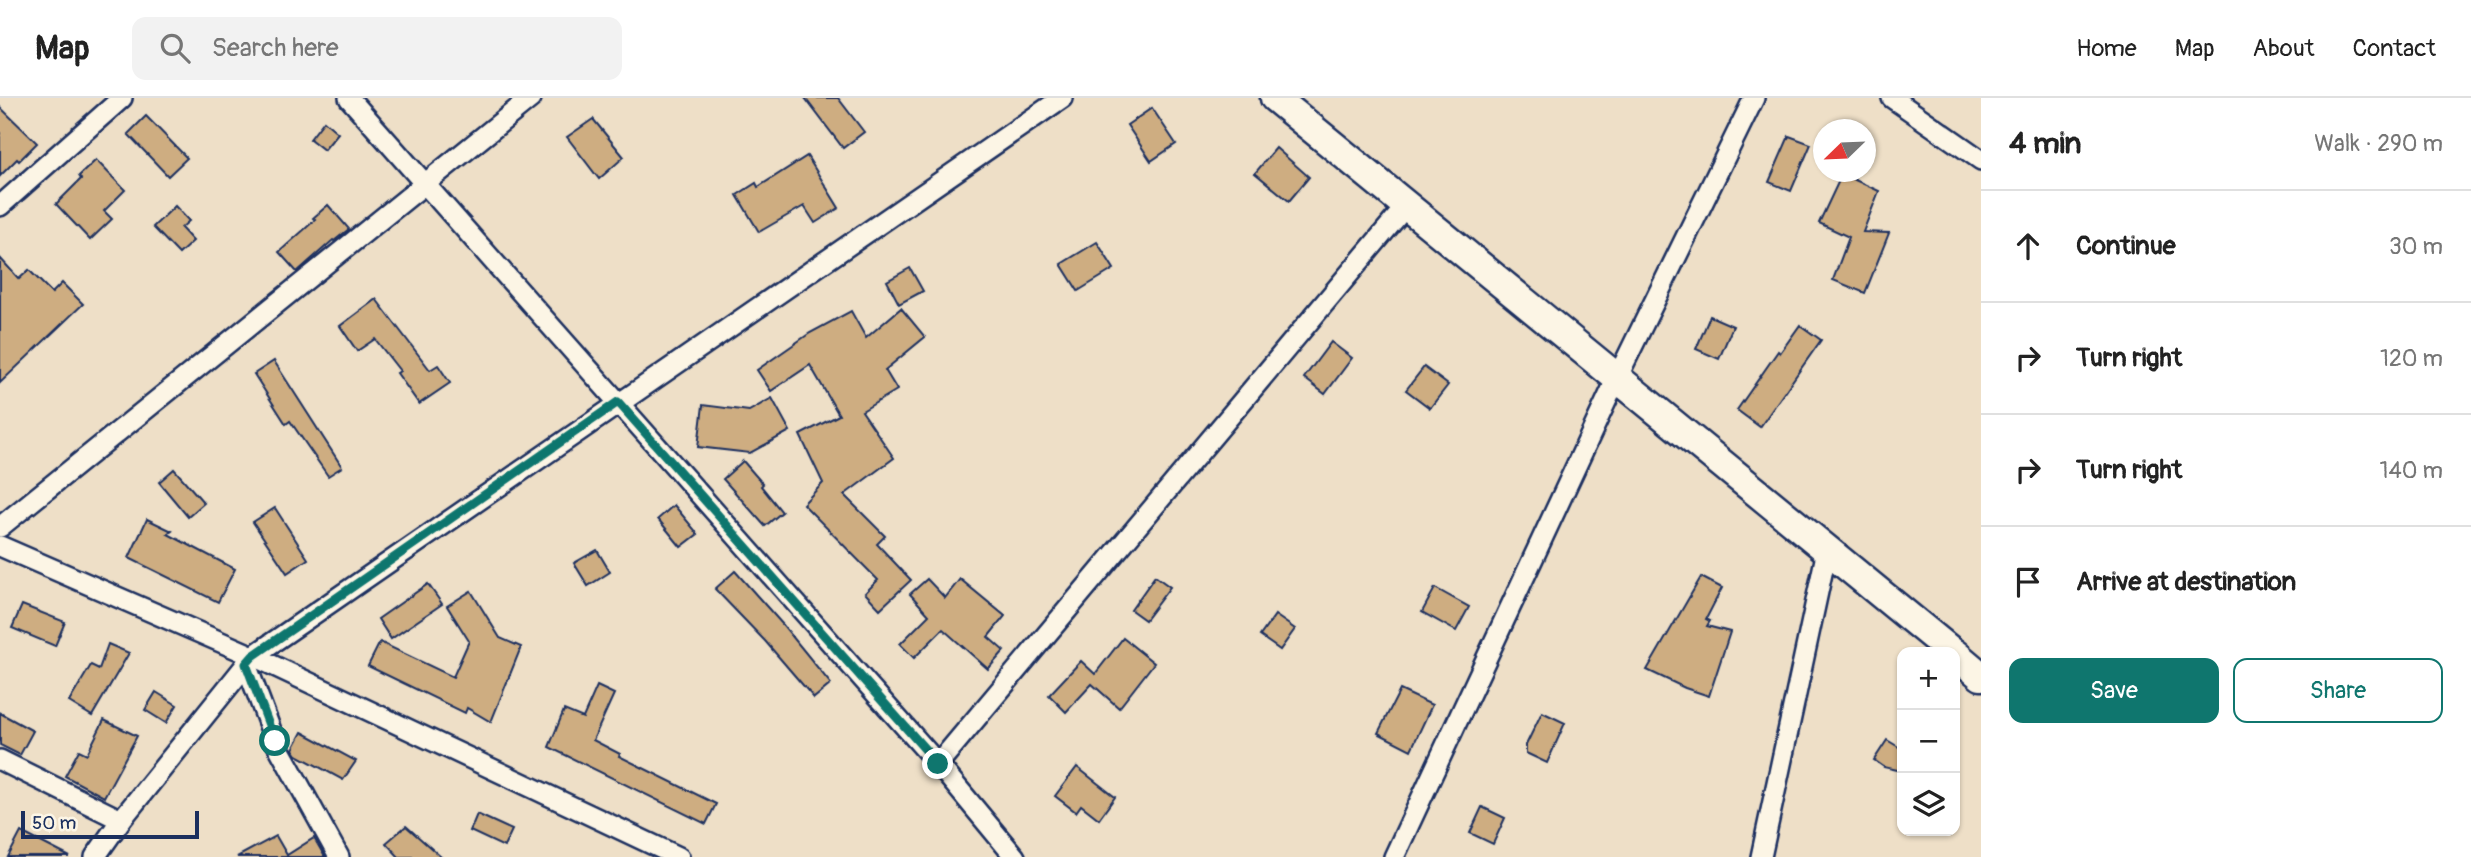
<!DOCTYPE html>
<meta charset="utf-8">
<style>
:root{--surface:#fff;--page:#f2f2f2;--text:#222;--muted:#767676;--line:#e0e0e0;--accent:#0f766e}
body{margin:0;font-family:Pangolin,sans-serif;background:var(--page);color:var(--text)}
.controls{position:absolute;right:21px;bottom:21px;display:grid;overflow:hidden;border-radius:14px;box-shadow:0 2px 5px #0004}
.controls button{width:63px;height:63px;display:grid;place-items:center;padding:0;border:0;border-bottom:2px solid var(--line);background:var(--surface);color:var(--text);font:35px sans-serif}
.compass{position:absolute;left:1813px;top:21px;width:63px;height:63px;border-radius:50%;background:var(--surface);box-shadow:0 2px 5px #0004;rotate:247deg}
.scale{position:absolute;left:21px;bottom:18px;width:178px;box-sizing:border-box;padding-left:7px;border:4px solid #1b2f5e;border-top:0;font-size:19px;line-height:24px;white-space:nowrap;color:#1b2f5e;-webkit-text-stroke:5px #fcf5e5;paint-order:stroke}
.stop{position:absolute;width:21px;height:21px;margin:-16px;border:5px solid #0f766e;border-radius:50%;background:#fff}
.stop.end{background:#0f766e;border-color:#fff;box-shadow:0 2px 7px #0008}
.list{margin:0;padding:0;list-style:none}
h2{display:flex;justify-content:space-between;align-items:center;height:91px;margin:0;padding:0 28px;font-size:30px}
h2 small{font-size:23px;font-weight:400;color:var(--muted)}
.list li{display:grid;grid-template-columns:46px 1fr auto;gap:21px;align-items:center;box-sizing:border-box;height:112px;padding:0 28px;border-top:2px solid var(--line)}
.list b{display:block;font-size:26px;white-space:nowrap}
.list em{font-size:23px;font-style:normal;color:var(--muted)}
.actions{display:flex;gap:14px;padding:21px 28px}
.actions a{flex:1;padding:16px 0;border:2px solid var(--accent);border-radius:14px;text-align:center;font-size:24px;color:var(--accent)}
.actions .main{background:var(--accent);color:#fff}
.icon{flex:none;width:38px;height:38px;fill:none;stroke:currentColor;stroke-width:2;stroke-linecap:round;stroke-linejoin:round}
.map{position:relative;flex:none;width:1981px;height:759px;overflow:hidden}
header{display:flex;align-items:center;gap:42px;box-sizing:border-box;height:98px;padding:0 35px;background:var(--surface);border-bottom:2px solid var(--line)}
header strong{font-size:33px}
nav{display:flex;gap:38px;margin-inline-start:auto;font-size:24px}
.search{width:490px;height:63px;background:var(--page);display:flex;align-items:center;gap:18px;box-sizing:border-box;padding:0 24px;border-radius:14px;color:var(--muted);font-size:26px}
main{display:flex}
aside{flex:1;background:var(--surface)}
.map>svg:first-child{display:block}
.building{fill:#cead81;stroke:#1b2f5e;stroke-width:2}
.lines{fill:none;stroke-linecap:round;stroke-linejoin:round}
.street-casing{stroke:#1b2f5e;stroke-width:24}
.secondary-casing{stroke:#1b2f5e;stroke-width:33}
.street{stroke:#fcf5e5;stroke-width:19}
.secondary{stroke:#fcf5e5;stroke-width:28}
.route{stroke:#0f766e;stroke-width:9}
</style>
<header>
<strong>Map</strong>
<div class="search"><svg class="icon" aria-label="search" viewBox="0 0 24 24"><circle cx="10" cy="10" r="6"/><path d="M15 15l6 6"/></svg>Search here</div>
<nav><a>Home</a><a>Map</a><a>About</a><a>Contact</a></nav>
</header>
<main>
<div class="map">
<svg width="1981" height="759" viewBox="0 0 1981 759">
<rect width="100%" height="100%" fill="#eedfc7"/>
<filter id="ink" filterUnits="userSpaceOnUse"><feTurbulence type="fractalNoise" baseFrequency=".0143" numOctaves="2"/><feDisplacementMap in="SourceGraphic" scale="14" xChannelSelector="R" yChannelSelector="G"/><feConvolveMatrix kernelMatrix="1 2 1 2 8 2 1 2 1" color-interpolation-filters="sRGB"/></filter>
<g filter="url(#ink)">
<g class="building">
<path d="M 805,0 L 838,0 L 864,34 L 843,50 Z"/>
<path d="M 0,9 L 37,45 L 19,63 L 17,61 L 0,78 Z"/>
<path d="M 1152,10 L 1176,46 L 1151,63 L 1127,27 Z"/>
<path d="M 146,18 L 187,60 L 168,78 L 128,36 Z"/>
<path d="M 593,21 L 624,59 L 599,81 L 567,39 Z"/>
<path d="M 324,23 L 338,35 L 324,52 L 310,41 Z"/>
<path d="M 1789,38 L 1811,46 L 1791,93 L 1769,84 Z"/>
<path d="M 1276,50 L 1309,79 L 1289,103 L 1255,75 Z"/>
<path d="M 807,58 L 839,110 L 815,125 L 804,108 L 759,134 L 737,97 L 756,85 L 758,89 Z"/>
<path d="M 96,62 L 125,92 L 104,113 L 112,121 L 90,142 L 56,106 L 81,81 L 79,78 Z"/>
<path d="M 1842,76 L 1879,93 L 1863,134 L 1889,135 L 1865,195 L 1833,182 L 1849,139 L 1819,125 Z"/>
<path d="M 328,107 L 349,131 L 334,143 L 333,142 L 297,174 L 279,154 L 315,122 L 313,120 Z"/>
<path d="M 175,108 L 189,123 L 181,130 L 193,143 L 179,156 L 153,129 Z"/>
<path d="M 1097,144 L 1114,171 L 1078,193 L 1061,166 Z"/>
<path d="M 0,160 L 19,181 L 29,172 L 52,195 L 62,185 L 83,206 L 0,285 Z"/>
<path d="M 910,170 L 923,193 L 899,206 L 887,183 Z"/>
<path d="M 376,201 L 430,272 L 438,267 L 450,285 L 419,306 L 397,275 L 400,273 L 375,241 L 357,253 L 340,228 Z"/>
<path d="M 901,210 L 925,239 L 885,272 L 897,292 L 862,313 L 894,360 L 844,397 L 885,438 L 877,446 L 911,482 L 880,511 L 865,495 L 878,482 L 803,406 L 823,385 L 800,337 L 839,317 L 810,267 L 771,293 L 757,272 L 810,235 L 851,213 L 866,240 Z"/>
<path d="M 1710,218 L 1733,228 L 1719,261 L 1696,251 Z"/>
<path d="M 1800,227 L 1821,242 L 1760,329 L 1737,312 L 1778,253 L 1780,255 Z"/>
<path d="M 1331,244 L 1352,260 L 1325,296 L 1304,280 Z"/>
<path d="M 274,263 L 342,369 L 328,378 L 290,323 L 286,326 L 254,276 Z"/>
<path d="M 1424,269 L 1448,287 L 1430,310 L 1406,292 Z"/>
<path d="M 772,300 L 790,333 L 750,355 L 698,349 L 703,307 L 749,313 Z"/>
<path d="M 743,363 L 763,386 L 761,388 L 782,414 L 765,428 L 723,381 Z"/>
<path d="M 174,371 L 204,405 L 188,419 L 159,384 Z"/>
<path d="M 674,407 L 698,436 L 681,449 L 658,421 Z"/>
<path d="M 275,410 L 308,461 L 287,475 L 253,424 Z"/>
<path d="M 147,421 L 172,433 L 168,436 L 235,471 L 218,504 L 129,460 Z"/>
<path d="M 597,452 L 610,474 L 588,488 L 574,465 Z"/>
<path d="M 735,473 L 783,527 L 831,586 L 814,600 L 765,543 L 715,491 Z"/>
<path d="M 1155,478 L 1170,489 L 1145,522 L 1131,512 Z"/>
<path d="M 1701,479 L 1722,490 L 1706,521 L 1710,523 L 1707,528 L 1730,534 L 1709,598 L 1685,590 L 1647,572 Z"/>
<path d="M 927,481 L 945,500 L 960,481 L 1005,518 L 988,539 L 1004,553 L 988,571 L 943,531 L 914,560 L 900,546 L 929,517 L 910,496 Z"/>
<path d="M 428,486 L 442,506 L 391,541 L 378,521 Z"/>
<path d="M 1435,490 L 1469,509 L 1456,533 L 1422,514 Z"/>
<path d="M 471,493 L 500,540 L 521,549 L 491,624 L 467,610 L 465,615 L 368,568 L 380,544 L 453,579 L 469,543 L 447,508 Z"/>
<path d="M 22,507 L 65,524 L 55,548 L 12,530 Z"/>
<path d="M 1275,517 L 1295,531 L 1280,552 L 1260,538 Z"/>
<path d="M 1123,540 L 1154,565 L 1119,610 L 1092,586 L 1066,614 L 1049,597 L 1081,563 L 1095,576 Z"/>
<path d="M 108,546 L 129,555 L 92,618 L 69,604 L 91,567 L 99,571 Z"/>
<path d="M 597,588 L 614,596 L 593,642 L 620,656 L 619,658 L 716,706 L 706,726 L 549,649 L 564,612 L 583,620 Z"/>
<path d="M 1400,592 L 1432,607 L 1411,652 L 1378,635 Z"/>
<path d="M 156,594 L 177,607 L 166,625 L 145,612 Z"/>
<path d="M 1542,614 L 1565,625 L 1547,665 L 1526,655 L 1526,647 Z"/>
<path d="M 0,615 L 33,633 L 20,657 L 0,647 Z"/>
<path d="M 104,622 L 137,638 L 104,699 L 65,678 L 79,652 L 87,656 Z"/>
<path d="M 302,634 L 356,663 L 343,682 L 297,657 L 293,651 Z"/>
<path d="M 1887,642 L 1902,651 L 1902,673 L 1884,669 L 1874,662 Z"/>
<path d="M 1077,669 L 1115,699 L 1099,721 L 1081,707 L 1076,714 L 1055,698 Z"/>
<path d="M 1482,709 L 1505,720 L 1493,746 L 1470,735 Z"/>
<path d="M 477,716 L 512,732 L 504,749 L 470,733 Z"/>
<path d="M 406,728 L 415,736 L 441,759 L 399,759 L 386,745 Z"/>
<path d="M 21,734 L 70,759 L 8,759 Z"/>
<path d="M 276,738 L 287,757 L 314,740 L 325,759 L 237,759 Z"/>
</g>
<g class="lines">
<g class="street-casing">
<g id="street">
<path d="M 349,0 L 938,666 L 1015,759"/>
<path d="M 1892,0 L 1981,62"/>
<path d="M 0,108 L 122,0"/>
<path d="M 0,429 L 531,0"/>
<path d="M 0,448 L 253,558 L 679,759"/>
<path d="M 246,566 L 275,643 L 339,759"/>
<path d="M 0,662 L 121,722"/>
<path d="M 938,666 L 1406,108"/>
<path d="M 95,759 L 121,722 L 253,558 L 1062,0"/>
<path d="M 1394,759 L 1617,280 L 1754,0"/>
<path d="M 1761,759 L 1827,452"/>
</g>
</g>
<g class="secondary-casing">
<g id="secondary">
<path d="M 1275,0 L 1952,554"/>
<path d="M 1955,556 L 1981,578"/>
</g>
</g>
<use href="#street" class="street"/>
<use href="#secondary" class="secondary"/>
</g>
</g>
<g class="lines" filter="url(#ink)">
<path class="route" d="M 275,643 L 246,566 L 253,558 L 618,304 L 938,666"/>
</g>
</svg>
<div class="controls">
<button>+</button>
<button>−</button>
<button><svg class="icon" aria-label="layers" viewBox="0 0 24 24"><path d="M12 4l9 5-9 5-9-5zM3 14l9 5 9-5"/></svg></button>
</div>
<svg class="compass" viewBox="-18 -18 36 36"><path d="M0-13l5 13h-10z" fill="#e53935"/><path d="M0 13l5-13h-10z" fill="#767676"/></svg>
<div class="scale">50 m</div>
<div class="stop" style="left:275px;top:643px"></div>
<div class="stop end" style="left:938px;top:666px"></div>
</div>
<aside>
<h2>4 min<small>Walk · 290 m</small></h2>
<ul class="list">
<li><svg class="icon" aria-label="ahead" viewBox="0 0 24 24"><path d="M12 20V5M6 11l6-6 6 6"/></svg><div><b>Continue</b></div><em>30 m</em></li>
<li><svg class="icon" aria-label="right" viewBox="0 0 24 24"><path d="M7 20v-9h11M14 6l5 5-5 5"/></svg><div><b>Turn right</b></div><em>120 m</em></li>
<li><svg class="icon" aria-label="right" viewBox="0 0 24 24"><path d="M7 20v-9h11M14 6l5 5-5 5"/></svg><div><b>Turn right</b></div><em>140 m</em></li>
<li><svg class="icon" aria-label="arrive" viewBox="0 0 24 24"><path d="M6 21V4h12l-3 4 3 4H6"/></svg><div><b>Arrive at destination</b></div></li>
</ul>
<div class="actions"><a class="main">Save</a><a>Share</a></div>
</aside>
</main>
